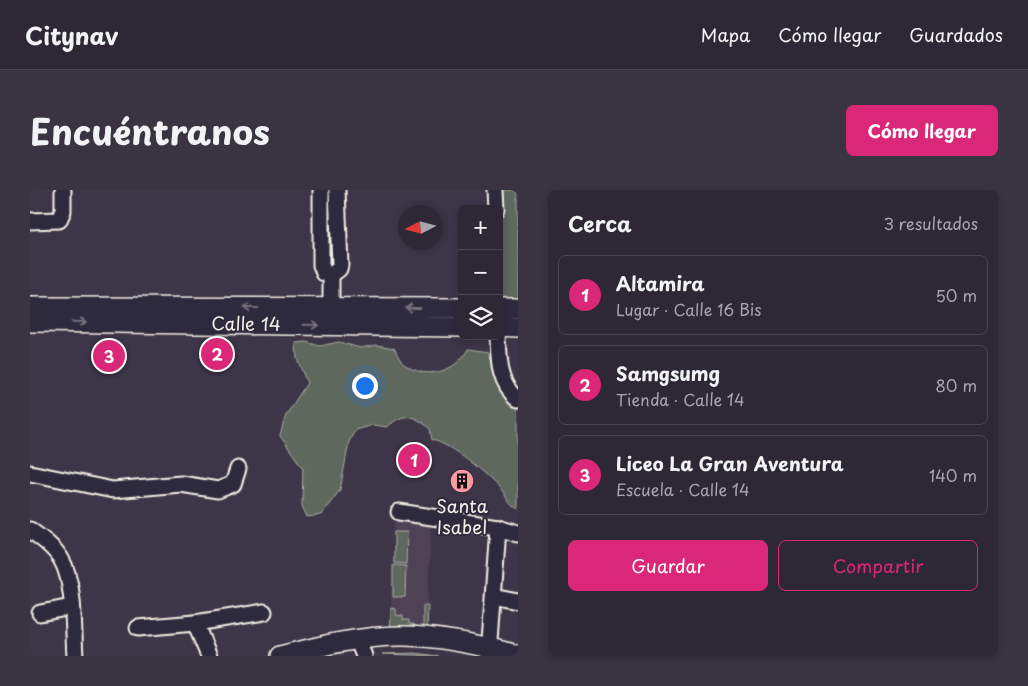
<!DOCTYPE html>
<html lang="es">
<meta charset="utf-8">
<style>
:root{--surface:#2e2836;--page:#3a3442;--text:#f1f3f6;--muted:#a7a6ad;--line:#494451;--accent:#db2777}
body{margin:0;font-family:"Playpen Sans",sans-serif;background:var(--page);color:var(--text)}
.controls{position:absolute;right:15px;top:15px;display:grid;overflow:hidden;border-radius:8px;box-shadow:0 2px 8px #0003}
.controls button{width:45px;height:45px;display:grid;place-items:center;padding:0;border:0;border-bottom:1px solid var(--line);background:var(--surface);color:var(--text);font:25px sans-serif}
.compass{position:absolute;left:368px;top:15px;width:45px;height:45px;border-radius:50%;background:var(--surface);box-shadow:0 2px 8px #0003;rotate:264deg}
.you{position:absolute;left:334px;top:195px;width:18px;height:18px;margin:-12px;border:4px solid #fff;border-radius:50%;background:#1a73e8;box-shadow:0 0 0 8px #1a73e833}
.badge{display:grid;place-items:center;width:32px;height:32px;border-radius:50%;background:var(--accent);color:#fff;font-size:16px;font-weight:700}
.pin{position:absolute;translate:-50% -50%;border:2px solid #fff;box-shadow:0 1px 5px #0006}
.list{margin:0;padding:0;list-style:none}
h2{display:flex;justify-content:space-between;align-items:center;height:65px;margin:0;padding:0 20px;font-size:21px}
h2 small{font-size:16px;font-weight:400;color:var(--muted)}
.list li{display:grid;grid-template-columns:32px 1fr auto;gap:15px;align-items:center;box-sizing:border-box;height:80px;margin:0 10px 10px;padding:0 10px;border:1px solid var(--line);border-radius:8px}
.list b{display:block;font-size:19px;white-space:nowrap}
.list p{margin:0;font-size:16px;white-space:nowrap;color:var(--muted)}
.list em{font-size:16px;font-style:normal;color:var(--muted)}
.actions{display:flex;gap:10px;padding:15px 20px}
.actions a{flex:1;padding:11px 0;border:1px solid var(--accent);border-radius:8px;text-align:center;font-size:18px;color:var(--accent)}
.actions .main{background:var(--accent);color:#fff}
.icon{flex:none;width:28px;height:28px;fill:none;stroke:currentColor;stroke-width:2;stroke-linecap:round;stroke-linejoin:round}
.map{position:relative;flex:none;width:488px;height:466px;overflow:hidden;border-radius:8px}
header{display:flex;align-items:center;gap:30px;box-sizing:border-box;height:70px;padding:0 25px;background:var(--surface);border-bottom:1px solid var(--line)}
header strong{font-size:24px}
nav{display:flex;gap:28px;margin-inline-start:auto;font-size:18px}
.intro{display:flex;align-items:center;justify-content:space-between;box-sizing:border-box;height:120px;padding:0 30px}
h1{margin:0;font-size:35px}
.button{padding:12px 22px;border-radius:8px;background:var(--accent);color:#fff;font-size:18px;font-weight:700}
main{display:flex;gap:30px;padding:0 30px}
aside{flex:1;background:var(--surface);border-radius:8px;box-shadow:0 2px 8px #0003}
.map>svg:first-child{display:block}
.built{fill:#4e4256}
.green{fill:#5f685b;stroke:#aaaca2}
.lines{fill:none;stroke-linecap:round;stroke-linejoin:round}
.minor-casing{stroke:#f4f1e8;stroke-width:19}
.major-casing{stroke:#f4f1e8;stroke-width:22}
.minor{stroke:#2f2a3d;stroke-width:15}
.major{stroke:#2f2a3d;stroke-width:19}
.oneway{stroke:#747079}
.labels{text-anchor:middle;stroke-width:4;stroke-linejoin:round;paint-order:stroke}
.street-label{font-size:18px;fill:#f4f1e8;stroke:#2f2a3d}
.poi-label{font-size:18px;fill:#f4f1e8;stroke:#2f2a3d}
</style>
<header>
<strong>Citynav</strong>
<nav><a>Mapa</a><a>Cómo llegar</a><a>Guardados</a></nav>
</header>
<div class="intro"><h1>Encuéntranos</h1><a class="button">Cómo llegar</a></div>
<main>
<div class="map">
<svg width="488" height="466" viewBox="0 0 488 466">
<rect width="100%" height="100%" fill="#3d3548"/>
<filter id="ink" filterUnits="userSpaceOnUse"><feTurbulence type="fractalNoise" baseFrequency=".02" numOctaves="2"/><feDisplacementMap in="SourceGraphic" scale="10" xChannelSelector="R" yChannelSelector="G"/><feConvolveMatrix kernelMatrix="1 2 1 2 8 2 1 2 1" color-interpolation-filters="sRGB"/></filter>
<g filter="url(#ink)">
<path class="built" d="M 364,329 L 401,330 L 397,441 L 360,440 Z"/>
<g class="green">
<path d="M 465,0 L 488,0 L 488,119 L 469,119 L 469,19 Z"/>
<path d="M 276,152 L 290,156 L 309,152 L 330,158 L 347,155 L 364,158 C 367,163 370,171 374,174 C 396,191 426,182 438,159 L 458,162 L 466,191 L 488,215 L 488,319 C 479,314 476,306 470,299 C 455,283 423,255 402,250 L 400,239 C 383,224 375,222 357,237 L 343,235 L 325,240 L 319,252 L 310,300 L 291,325 L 277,327 L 272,316 L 273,278 L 250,246 L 256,225 L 277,193 L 267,169 L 266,153 Z"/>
<path d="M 364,342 L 377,342 L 376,374 L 364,373 Z"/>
<path d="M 363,375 L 376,376 L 375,407 L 363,407 Z"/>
<path d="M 393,416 L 398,416 L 397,441 L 360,440 L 361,418 L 366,419 L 366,425 L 373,426 L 373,430 L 379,430 L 379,434 L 384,434 L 386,438 L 393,438 Z"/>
<path d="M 384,463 L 408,466 L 352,464 Z"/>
</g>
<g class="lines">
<g class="minor-casing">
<g id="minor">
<path d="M 291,0 L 291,75 L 294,83 L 301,85 L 309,79 L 310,75 L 307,0"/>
<path d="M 465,0 L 466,19"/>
<path d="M 0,31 L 29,30 L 33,21 L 33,0"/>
<path d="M 301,85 L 301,118"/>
<path d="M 468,146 C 469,169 468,193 488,209"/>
<path d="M 0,283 L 83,300 L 151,294 L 188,300 L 203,294 L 208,279"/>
<path d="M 369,322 L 468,337 L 488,343"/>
<path d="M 0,340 C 11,348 24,357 31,369 C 45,392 43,439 45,466"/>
<path d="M 464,406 L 488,411"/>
<path d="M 10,423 L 42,417"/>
<path d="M 108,438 L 165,433"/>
<path d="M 328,451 L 334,466"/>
<path d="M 179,466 L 165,433 L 234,422"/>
<path d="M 459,466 L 468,337"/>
</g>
</g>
<g class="major-casing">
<g id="major">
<path d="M 0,117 L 432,118"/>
<path d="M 469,119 L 488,119"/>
<path id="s1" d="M 0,132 L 432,137"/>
<path d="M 469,137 L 488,138"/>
<path d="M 250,466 C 290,456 334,445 375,446 C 413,447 451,455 488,465"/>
</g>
</g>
<use href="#minor" class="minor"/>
<use href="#major" class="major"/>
</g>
<defs><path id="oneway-shaft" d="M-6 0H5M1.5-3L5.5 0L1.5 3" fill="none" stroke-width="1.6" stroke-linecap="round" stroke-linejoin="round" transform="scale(1.25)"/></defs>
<g class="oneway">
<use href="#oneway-shaft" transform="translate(221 118) rotate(-180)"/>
<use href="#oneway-shaft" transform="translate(383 118) rotate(-180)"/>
<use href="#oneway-shaft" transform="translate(49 132) rotate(1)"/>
<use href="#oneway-shaft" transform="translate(281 135) rotate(1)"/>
</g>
</g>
<defs>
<g id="building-disc" transform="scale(1.25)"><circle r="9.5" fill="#ff9aa2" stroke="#2f2a3d"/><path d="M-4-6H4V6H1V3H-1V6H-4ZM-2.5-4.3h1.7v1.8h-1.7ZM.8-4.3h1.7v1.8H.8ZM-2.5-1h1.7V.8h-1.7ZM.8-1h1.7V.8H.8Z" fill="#111"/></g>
</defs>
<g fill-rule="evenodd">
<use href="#building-disc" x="432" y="291"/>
</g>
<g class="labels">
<g class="street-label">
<text dy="6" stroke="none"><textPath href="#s1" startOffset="216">Calle 14</textPath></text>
</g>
<g class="poi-label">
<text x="432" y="323">Santa<tspan x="432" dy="21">Isabel</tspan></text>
</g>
</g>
</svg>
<div class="controls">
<button>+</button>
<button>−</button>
<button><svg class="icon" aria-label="layers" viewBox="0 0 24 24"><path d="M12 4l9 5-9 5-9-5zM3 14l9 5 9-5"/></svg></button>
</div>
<svg class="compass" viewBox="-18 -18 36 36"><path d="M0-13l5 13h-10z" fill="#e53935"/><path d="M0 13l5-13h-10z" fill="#a7a6ad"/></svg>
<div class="you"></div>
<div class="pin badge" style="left:384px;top:270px">1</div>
<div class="pin badge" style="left:187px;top:164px">2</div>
<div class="pin badge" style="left:79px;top:166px">3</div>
</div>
<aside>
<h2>Cerca<small>3 resultados</small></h2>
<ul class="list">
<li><span class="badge">1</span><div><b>Altamira</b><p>Lugar · Calle 16 Bis</p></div><em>50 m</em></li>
<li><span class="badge">2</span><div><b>Samgsumg</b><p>Tienda · Calle 14</p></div><em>80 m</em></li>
<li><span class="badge">3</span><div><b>Liceo La Gran Aventura</b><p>Escuela · Calle 14</p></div><em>140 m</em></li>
</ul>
<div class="actions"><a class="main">Guardar</a><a>Compartir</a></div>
</aside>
</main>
